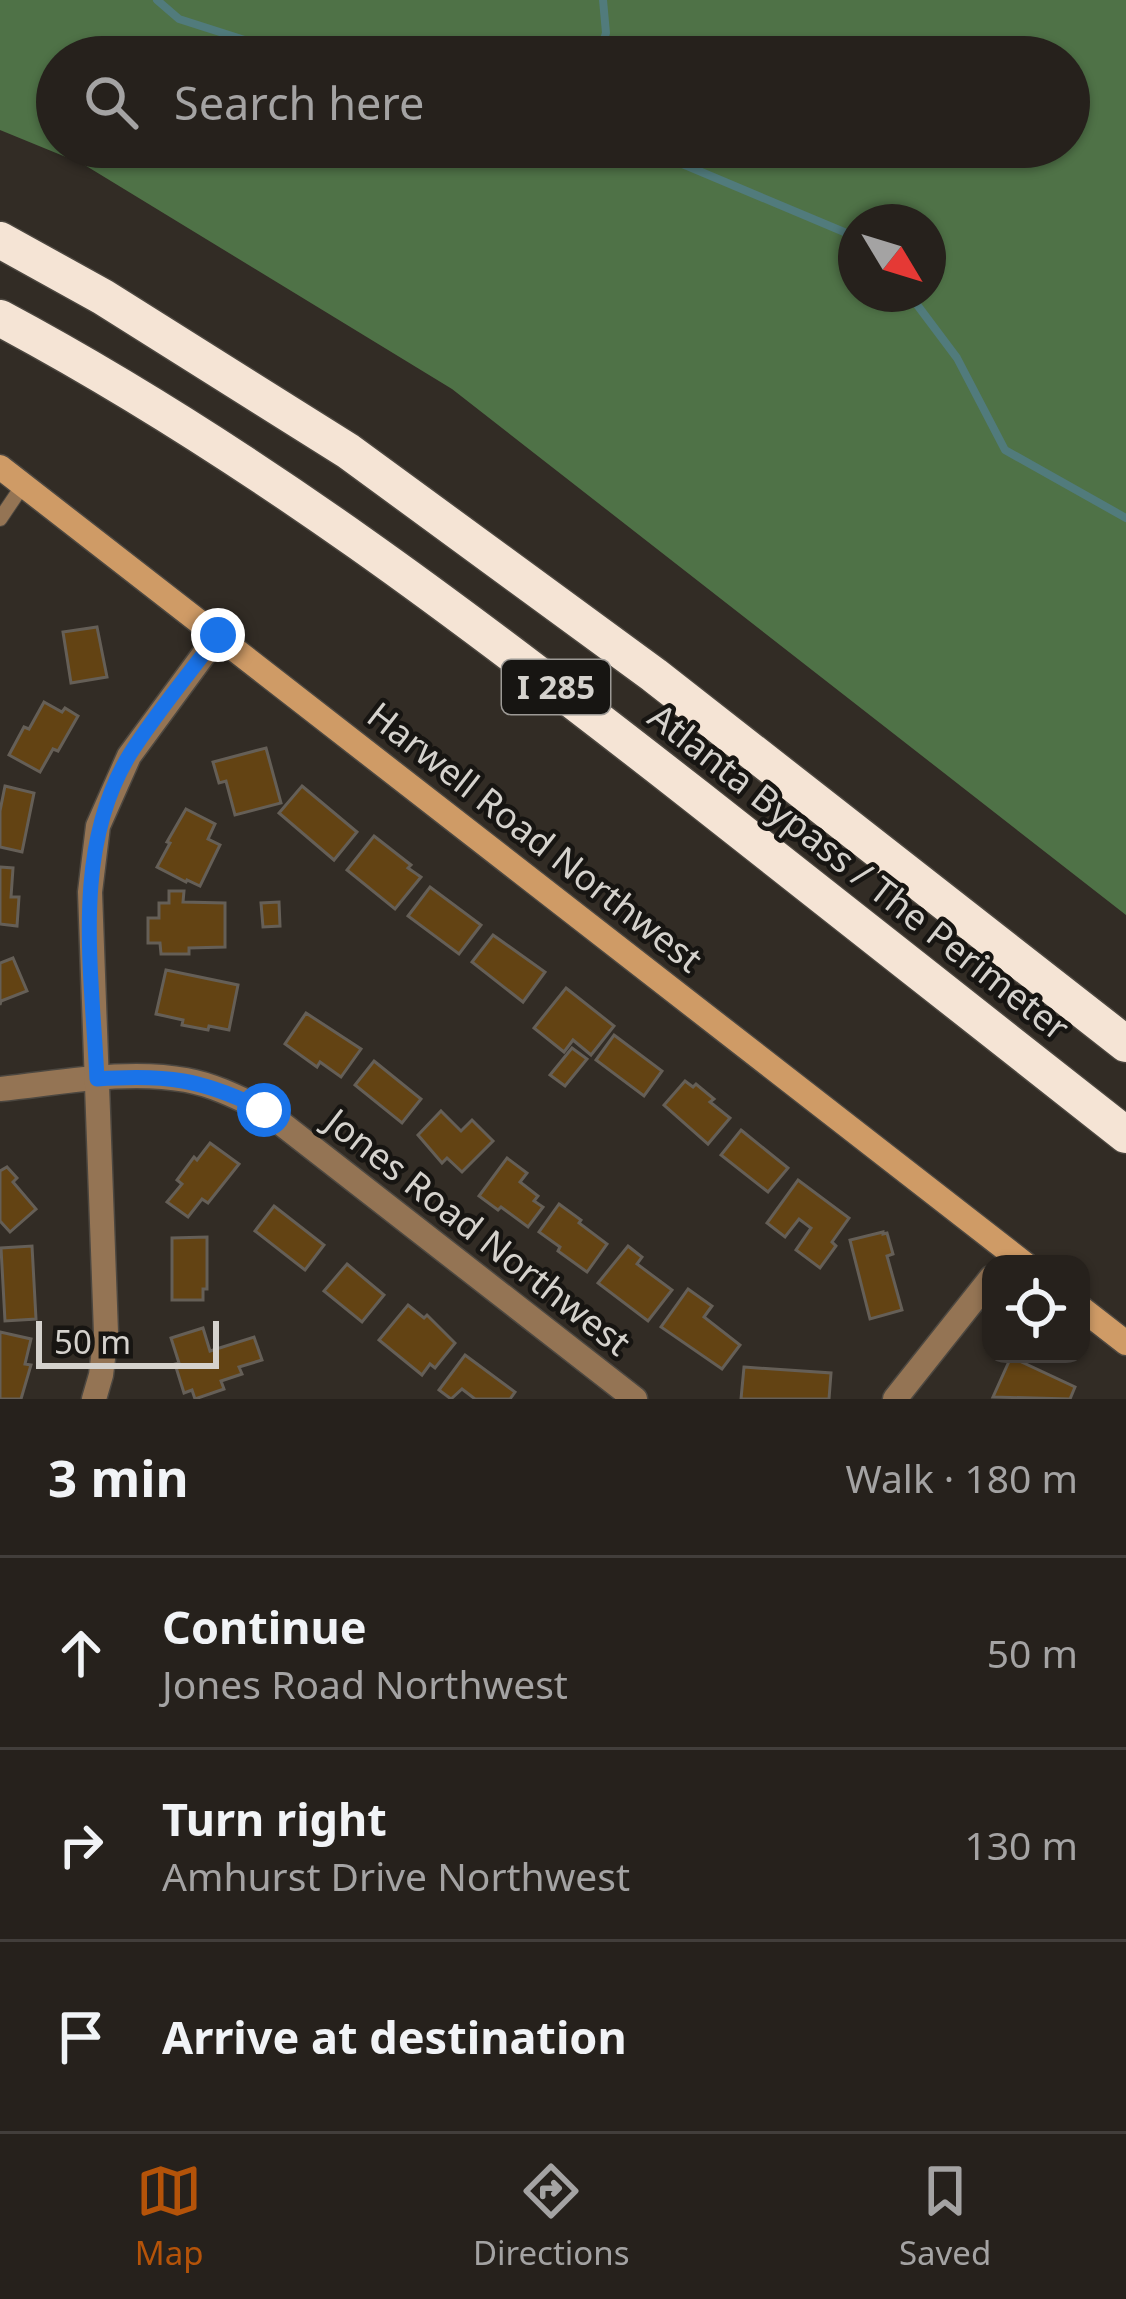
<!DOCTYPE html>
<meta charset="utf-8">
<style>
:root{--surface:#26211c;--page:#2e2925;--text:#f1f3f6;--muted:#a4a3a3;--line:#423e3b;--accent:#b45309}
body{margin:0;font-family:"Noto Sans",sans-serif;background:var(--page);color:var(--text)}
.controls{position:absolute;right:36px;bottom:36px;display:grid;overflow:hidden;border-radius:24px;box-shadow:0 3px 9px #0004}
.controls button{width:108px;height:108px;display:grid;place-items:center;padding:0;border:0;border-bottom:3px solid var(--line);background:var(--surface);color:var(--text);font:60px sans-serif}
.compass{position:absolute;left:838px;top:204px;width:108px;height:108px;border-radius:50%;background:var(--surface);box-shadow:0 3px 9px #0004;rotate:128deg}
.scale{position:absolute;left:36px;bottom:30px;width:183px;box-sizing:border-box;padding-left:12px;border:6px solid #d5d2cd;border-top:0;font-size:33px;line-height:42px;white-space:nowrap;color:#d5d2cd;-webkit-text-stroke:9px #171512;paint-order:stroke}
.stop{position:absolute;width:36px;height:36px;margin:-27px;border:9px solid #1a73e8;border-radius:50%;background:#fff}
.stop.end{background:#1a73e8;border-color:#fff;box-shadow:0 3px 12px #0008}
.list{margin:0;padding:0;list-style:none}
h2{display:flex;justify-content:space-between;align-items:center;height:156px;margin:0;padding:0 48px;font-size:51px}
h2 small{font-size:39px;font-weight:400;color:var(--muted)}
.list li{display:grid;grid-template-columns:78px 1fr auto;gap:36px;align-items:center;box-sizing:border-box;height:192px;padding:0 48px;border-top:3px solid var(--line)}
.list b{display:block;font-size:45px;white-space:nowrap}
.list p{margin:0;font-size:39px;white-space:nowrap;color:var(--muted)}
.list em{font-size:39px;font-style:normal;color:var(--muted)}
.icon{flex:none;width:66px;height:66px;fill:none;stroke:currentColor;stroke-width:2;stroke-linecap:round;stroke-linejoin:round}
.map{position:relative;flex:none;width:1126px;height:1399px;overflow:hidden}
.search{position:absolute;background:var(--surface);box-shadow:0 3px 9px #0004;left:36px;right:36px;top:36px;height:132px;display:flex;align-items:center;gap:30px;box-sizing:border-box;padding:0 42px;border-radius:66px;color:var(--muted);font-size:45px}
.sheet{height:732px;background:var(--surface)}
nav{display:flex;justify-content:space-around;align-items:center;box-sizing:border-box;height:168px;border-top:3px solid var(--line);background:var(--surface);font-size:33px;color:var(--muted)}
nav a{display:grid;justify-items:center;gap:6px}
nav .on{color:var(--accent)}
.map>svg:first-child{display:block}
.forest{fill:#4f7247;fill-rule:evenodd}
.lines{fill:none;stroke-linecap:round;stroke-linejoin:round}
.stream{stroke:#517b7c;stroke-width:8}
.building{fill:#634313;stroke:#655f57;stroke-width:3}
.lane-casing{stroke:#4c4740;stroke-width:16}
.street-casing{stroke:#4c4740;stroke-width:27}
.secondary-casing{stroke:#4c4740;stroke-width:27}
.highway-casing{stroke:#4c4740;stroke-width:39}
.lane{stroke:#947454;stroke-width:14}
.street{stroke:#947454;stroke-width:24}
.secondary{stroke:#cf9b66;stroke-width:24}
.highway{stroke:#f5e4d5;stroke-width:36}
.route{stroke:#1a73e8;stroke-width:15}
.labels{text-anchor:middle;stroke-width:9;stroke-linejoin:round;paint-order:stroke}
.shield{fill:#171512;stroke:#9c9995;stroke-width:3}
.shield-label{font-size:33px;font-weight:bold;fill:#d5d2cd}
.street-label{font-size:36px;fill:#d5d2cd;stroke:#171512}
</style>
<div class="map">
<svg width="1126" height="1399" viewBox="0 0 1126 1399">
<rect width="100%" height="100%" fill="#322c25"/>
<path class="forest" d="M 0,0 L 1126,0 L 1126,915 L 452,389 L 83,164 L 0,130 ZM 57,57 L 1069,57 L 1069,147 L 57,147 ZM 856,222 L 928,222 L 928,294 L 856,294 Z"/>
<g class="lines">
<g class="stream">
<path d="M 157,0 L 179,19 L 276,50 L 286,57"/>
<path d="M 379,57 L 383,53 L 417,42 L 458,57"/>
<path d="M 598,57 L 606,33 L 603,0"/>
<path d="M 642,147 L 856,237"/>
<path d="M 909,294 L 957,358 L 1005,450 L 1126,518"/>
</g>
</g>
<g class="building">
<path d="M 97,627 L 107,677 L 71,683 L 63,632 Z"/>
<path d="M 44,702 L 62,712 L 65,708 L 78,716 L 58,751 L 53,749 L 40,772 L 9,755 L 24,727 L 29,729 Z"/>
<path d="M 266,748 L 281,803 L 235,815 L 226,781 L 219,783 L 213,762 Z"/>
<path d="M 5,786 L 34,793 L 22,852 L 0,847 L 0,811 Z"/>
<path d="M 302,786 L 357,832 L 334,860 L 279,813 Z"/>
<path d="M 186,809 L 215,824 L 208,839 L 220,845 L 200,886 L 187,880 L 186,882 L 157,867 L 170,843 L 167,842 Z"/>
<path d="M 374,836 L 411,865 L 408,868 L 421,877 L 395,909 L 347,870 Z"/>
<path d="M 0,867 L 13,868 L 11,897 L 19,897 L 17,926 L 0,924 Z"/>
<path d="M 430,887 L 481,925 L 459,954 L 408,916 Z"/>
<path d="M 169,891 L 184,891 L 183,902 L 225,903 L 225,947 L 189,948 L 189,954 L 161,954 L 160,943 L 148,943 L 148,918 L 159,918 L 159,903 L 169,903 Z"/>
<path d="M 279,902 L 280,926 L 263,927 L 261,903 Z"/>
<path d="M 493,935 L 545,972 L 523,1002 L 472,962 Z"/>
<path d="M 13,958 L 27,991 L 1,1001 L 0,1005 L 0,963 Z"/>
<path d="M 166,970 L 238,985 L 229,1030 L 209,1026 L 208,1030 L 182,1025 L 183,1020 L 156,1014 Z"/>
<path d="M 566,988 L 614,1026 L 591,1055 L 573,1040 L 564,1052 L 534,1028 Z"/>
<path d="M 306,1013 L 361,1049 L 341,1077 L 320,1062 L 317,1067 L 285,1044 Z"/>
<path d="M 614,1035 L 662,1071 L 644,1096 L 596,1060 Z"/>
<path d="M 572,1048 L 587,1059 L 565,1086 L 550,1075 Z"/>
<path d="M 374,1061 L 421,1099 L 402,1123 L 355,1085 Z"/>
<path d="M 685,1081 L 693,1087 L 696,1084 L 714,1099 L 710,1102 L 730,1118 L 708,1144 L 664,1105 Z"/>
<path d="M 441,1111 L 461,1131 L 472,1120 L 493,1141 L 462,1172 L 447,1158 L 442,1163 L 418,1135 Z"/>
<path d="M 741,1130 L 788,1168 L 768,1192 L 721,1155 Z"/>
<path d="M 210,1143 L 239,1164 L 208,1203 L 202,1199 L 188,1217 L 167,1202 L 182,1184 L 177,1180 L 194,1157 L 197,1160 Z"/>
<path d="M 507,1158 L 527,1173 L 520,1182 L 538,1196 L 534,1201 L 543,1207 L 528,1227 L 501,1207 L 498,1210 L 479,1196 Z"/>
<path d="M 7,1167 L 17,1178 L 13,1182 L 36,1209 L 10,1232 L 0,1221 L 0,1171 Z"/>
<path d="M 798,1180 L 849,1218 L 832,1242 L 836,1246 L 820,1268 L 796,1250 L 811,1228 L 799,1219 L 785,1237 L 767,1223 Z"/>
<path d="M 559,1204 L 581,1220 L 579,1223 L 607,1244 L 587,1272 L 558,1251 L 560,1247 L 539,1232 Z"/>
<path d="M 274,1206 L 324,1245 L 305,1270 L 255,1231 Z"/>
<path d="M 883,1232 L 883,1234 L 887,1233 L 893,1254 L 887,1256 L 902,1310 L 870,1319 L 850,1240 Z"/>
<path d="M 207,1237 L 207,1289 L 203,1289 L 203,1300 L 172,1300 L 172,1238 Z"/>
<path d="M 32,1246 L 36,1319 L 5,1321 L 1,1248 Z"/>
<path d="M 628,1246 L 642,1257 L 637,1264 L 672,1290 L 648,1321 L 598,1283 Z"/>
<path d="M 347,1264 L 384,1295 L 362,1322 L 324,1291 Z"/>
<path d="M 688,1289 L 712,1306 L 704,1317 L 740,1345 L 722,1369 L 661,1327 Z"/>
<path d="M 408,1305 L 424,1318 L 427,1315 L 455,1343 L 435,1368 L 430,1364 L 422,1375 L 379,1340 Z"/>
<path d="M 203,1328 L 210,1351 L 254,1337 L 262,1360 L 239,1367 L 242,1374 L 221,1381 L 224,1389 L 195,1399 L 192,1390 L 184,1393 L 175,1364 L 179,1363 L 171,1338 Z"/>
<path d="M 0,1332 L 31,1339 L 25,1364 L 31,1365 L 21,1399 L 0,1399 Z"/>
<path d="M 465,1355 L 515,1392 L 510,1399 L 475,1399 L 462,1389 L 451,1399 L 439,1390 Z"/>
<path d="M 1011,1357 L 1075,1387 L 1070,1399 L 993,1397 Z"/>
<path d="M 744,1367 L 831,1373 L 829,1399 L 741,1399 Z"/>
</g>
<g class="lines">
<g class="lane-casing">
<path id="lane" d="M 0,519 L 23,485"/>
</g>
<g class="street-casing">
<g id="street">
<path d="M 0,1089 C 60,1083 126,1069 186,1080 C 214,1085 239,1098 264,1110 L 635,1399"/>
<path d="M 94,1399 L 101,1375 L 106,1333 L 90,892 L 98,826 L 129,756 L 218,635"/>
<path d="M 895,1399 L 991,1278"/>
</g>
</g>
<g class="secondary-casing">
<g id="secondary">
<path d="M 0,467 L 1025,1264"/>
<path d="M 1081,1308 L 1126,1343"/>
</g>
</g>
<g class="highway-casing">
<g id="highway">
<path d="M 0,240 L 103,297 L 348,451 L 654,675 L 1126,1044"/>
<path d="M 0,318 C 249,451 475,623 697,797 C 840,910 983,1022 1126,1135"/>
</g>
</g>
<use href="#lane" class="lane"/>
<use href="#street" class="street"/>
<use href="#secondary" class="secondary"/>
<use href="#highway" class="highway"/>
</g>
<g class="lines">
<path class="route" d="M 218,635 C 189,674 156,713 130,754 C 71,850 92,971 97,1079 C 166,1074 202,1079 264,1110"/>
</g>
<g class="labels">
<rect class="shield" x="502" y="660" width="108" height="54" rx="9"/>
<g class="shield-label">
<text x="556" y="699">I 285</text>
</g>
<g class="street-label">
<text transform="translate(535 837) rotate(38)" y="13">Harwell Road Northwest</text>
<text transform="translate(859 872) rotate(38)" y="13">Atlanta Bypass / The Perimeter</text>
<text transform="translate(478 1232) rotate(38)" y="13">Jones Road Northwest</text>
</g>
</g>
</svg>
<div class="controls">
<button><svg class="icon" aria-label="locate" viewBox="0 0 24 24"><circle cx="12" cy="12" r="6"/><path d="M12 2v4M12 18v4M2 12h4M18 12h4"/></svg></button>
</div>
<svg class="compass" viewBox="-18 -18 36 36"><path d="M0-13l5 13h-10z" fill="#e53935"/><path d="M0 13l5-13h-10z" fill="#a4a3a3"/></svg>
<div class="scale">50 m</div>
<div class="stop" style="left:264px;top:1110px"></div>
<div class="stop end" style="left:218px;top:635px"></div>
<div class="search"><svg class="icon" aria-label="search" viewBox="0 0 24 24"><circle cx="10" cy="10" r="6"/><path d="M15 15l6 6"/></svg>Search here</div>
</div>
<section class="sheet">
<h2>3 min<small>Walk · 180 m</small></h2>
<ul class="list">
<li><svg class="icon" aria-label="ahead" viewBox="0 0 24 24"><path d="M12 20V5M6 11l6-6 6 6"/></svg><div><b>Continue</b><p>Jones Road Northwest</p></div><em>50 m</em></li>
<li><svg class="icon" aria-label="right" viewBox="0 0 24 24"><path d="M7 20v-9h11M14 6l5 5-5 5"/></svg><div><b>Turn right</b><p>Amhurst Drive Northwest</p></div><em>130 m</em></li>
<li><svg class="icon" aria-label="arrive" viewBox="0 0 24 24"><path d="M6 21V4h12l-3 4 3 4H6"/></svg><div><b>Arrive at destination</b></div></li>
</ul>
</section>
<nav>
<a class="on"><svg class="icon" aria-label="map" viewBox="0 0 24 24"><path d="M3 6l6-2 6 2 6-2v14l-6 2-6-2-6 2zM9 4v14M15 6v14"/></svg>Map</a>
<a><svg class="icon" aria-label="directions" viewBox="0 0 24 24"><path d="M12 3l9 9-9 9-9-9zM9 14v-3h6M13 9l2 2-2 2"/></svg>Directions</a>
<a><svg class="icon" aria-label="saved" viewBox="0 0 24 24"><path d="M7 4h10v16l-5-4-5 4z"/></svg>Saved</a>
</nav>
